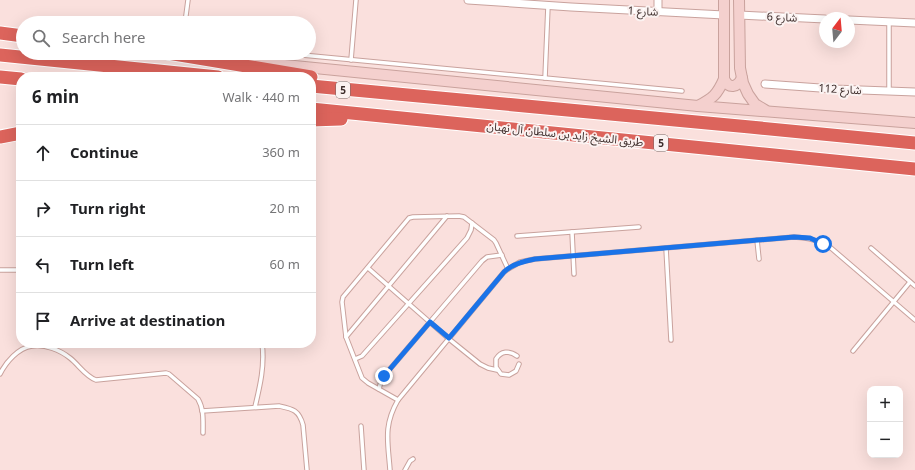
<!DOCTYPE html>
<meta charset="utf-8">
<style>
:root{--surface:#fff;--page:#f2f2f2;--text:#202124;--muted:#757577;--line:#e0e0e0}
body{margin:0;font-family:Georgia,"Noto Sans Arabic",serif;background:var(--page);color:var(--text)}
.controls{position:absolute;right:12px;bottom:12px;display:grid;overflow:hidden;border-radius:8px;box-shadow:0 4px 16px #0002}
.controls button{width:36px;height:36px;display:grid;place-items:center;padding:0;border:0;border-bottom:1px solid var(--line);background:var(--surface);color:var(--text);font:20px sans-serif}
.compass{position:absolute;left:819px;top:12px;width:36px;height:36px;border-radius:50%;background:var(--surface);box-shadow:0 4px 16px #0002;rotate:16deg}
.stop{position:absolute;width:12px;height:12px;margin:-9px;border:3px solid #1a73e8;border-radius:50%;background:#fff}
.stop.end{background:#1a73e8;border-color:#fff;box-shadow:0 1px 4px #0008}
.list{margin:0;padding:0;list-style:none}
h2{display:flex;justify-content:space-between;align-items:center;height:52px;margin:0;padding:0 16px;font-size:17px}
h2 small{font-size:13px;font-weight:400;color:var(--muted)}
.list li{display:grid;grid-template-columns:26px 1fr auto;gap:12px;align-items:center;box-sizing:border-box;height:56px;padding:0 16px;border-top:1px solid var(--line)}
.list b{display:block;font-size:15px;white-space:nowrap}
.list em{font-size:13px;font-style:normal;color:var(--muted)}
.icon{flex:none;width:22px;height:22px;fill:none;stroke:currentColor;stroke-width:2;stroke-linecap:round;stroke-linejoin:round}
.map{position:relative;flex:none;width:915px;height:470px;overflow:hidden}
.search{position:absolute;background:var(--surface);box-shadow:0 4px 16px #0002;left:16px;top:16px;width:300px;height:44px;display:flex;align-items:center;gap:10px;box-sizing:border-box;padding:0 14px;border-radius:22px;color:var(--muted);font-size:15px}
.panel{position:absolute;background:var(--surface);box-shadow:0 4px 16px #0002;left:16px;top:72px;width:300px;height:276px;border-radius:16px}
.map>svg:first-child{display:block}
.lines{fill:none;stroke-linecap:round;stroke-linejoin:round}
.lane-casing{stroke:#c9a29d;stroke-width:5.5}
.street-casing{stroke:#c9a29d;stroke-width:9}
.secondary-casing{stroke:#c9a29d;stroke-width:12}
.highway-casing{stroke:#fff;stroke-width:15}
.lane{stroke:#fff;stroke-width:3.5}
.street{stroke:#fff;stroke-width:7}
.secondary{stroke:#f4d0ce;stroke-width:10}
.highway{stroke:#dc645c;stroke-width:13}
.route{stroke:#1a73e8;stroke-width:5}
.labels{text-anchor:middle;stroke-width:4;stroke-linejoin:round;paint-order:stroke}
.shield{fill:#fbf2f1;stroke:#766866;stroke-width:1}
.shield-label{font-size:10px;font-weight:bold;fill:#3d2d2b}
.street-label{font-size:11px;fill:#3d2d2b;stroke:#fbf2f1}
</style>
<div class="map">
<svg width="915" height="470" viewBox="0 0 915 470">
<rect width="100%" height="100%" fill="#fae0dd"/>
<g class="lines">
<g class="lane-casing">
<g id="lane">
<path d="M 185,23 L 188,0"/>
<path d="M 281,53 L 682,91"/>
<path d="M 351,60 L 356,0"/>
<path d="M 545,78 L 548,6"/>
<path d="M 889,91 L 889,22"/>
<path d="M 572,232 L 574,274"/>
<path d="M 517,236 L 639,227"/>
<path d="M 757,240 L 759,259"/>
<path d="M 666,248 L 671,340"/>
<path d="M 871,248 L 915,286"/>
<path d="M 368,268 L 449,339 L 480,364 L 488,368 L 497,370"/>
<path d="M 0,270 L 21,270"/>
<path d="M 346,337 L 447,216"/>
<path d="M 853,351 L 910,282"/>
<path d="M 517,356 C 509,350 501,351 496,359 L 496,367 L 501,374 L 509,375 L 516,371 L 519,364"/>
<path d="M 355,359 L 362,356 L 467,238 L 471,230 L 472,223"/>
<path d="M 0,374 C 6,362 18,348 32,346 C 45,344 60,350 70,358 C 79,365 85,376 96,380 L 166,373 L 169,374 L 198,399 C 204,409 203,421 203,433"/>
<path d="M 379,389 L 381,381 L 384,376 L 430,322 L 482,261 L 487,257 L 502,255"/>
<path d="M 398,400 L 368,383 L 362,378 L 346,337 L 342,302 L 343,297 L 409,218 L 413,217 L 459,216 L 464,217 L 494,240 L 496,243 L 508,269"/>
<path d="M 255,407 C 260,386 265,365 262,343"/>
<path d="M 202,411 L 279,406 C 293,409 299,410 303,425 L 307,470"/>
<path d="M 361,426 L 364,470"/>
<path d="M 390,470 C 388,442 383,426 398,400 L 504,272 L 508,269 L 520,262 L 535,259 L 794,237 C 810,238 817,240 831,248 L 915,320"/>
<path d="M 405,470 L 410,461 L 413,459"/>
</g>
</g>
<g class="street-casing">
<g id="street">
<path d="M 468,0 L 571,7 L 724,15"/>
<path d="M 658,12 L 658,0"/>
<path d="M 739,15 L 825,19"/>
<path d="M 849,20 L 915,23"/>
<path d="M 765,84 L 834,89 L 915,92"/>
</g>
</g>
<g class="secondary-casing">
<g id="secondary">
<path d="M 739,0 L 740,68 L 743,83 L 748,94 L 755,104 L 765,110"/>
<path d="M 254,62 L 698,106 L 915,123"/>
<path d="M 724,79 C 729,89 737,88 742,78"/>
<path d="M 698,106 C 713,98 717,95 724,79 L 724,0"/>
</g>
</g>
<g class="highway-casing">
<g id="highway">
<path d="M 0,33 L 23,36"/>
<path d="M 168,53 L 311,77"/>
<path d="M 0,55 L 218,77"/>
<path d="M 0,77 L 21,79"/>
<path d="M 311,86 L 750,127 L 915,143"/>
<path d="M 311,109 L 915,169"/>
<path d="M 311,120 L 341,119"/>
<path d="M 0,137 L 21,133"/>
</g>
</g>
<use href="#lane" class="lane"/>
<use href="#street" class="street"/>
<use href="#secondary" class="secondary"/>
<use href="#highway" class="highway"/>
</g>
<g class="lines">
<path class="route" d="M 384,376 L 430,322 L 449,338 L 504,272 C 512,264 524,261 535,259 L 794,237 L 810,238 L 823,244"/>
</g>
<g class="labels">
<g class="shield">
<rect x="336" y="82" width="14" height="16" rx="3"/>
<rect x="654" y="135" width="14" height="16" rx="3"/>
</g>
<g class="shield-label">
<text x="343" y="94">5</text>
<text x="661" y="147">5</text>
</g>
<g class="street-label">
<text transform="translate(643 11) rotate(3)" y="4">شارع 1</text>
<text transform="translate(782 17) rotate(3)" y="4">شارع 6</text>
<text transform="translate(840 89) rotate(3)" y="4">شارع 112</text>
<text transform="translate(565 134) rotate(6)" y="4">طريق الشيخ زايد بن سلطان آل نهيان</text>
</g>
</g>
</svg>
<div class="controls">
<button>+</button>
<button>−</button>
</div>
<svg class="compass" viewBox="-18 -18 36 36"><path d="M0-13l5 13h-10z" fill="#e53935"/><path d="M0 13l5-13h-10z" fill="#757577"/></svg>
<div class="stop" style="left:823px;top:244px"></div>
<div class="stop end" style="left:384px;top:376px"></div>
<div class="search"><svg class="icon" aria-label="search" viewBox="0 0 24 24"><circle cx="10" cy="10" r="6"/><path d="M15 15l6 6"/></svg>Search here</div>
<section class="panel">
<h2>6 min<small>Walk · 440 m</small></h2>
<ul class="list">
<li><svg class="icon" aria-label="ahead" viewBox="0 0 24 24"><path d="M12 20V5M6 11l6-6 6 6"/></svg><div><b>Continue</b></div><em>360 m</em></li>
<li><svg class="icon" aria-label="right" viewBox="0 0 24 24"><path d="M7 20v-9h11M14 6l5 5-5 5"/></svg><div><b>Turn right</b></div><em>20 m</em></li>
<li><svg class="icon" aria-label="left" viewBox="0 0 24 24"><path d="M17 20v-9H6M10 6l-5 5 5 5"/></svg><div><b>Turn left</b></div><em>60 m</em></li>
<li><svg class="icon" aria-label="arrive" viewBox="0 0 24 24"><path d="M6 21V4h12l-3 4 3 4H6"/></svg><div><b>Arrive at destination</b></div></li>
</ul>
</section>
</div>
